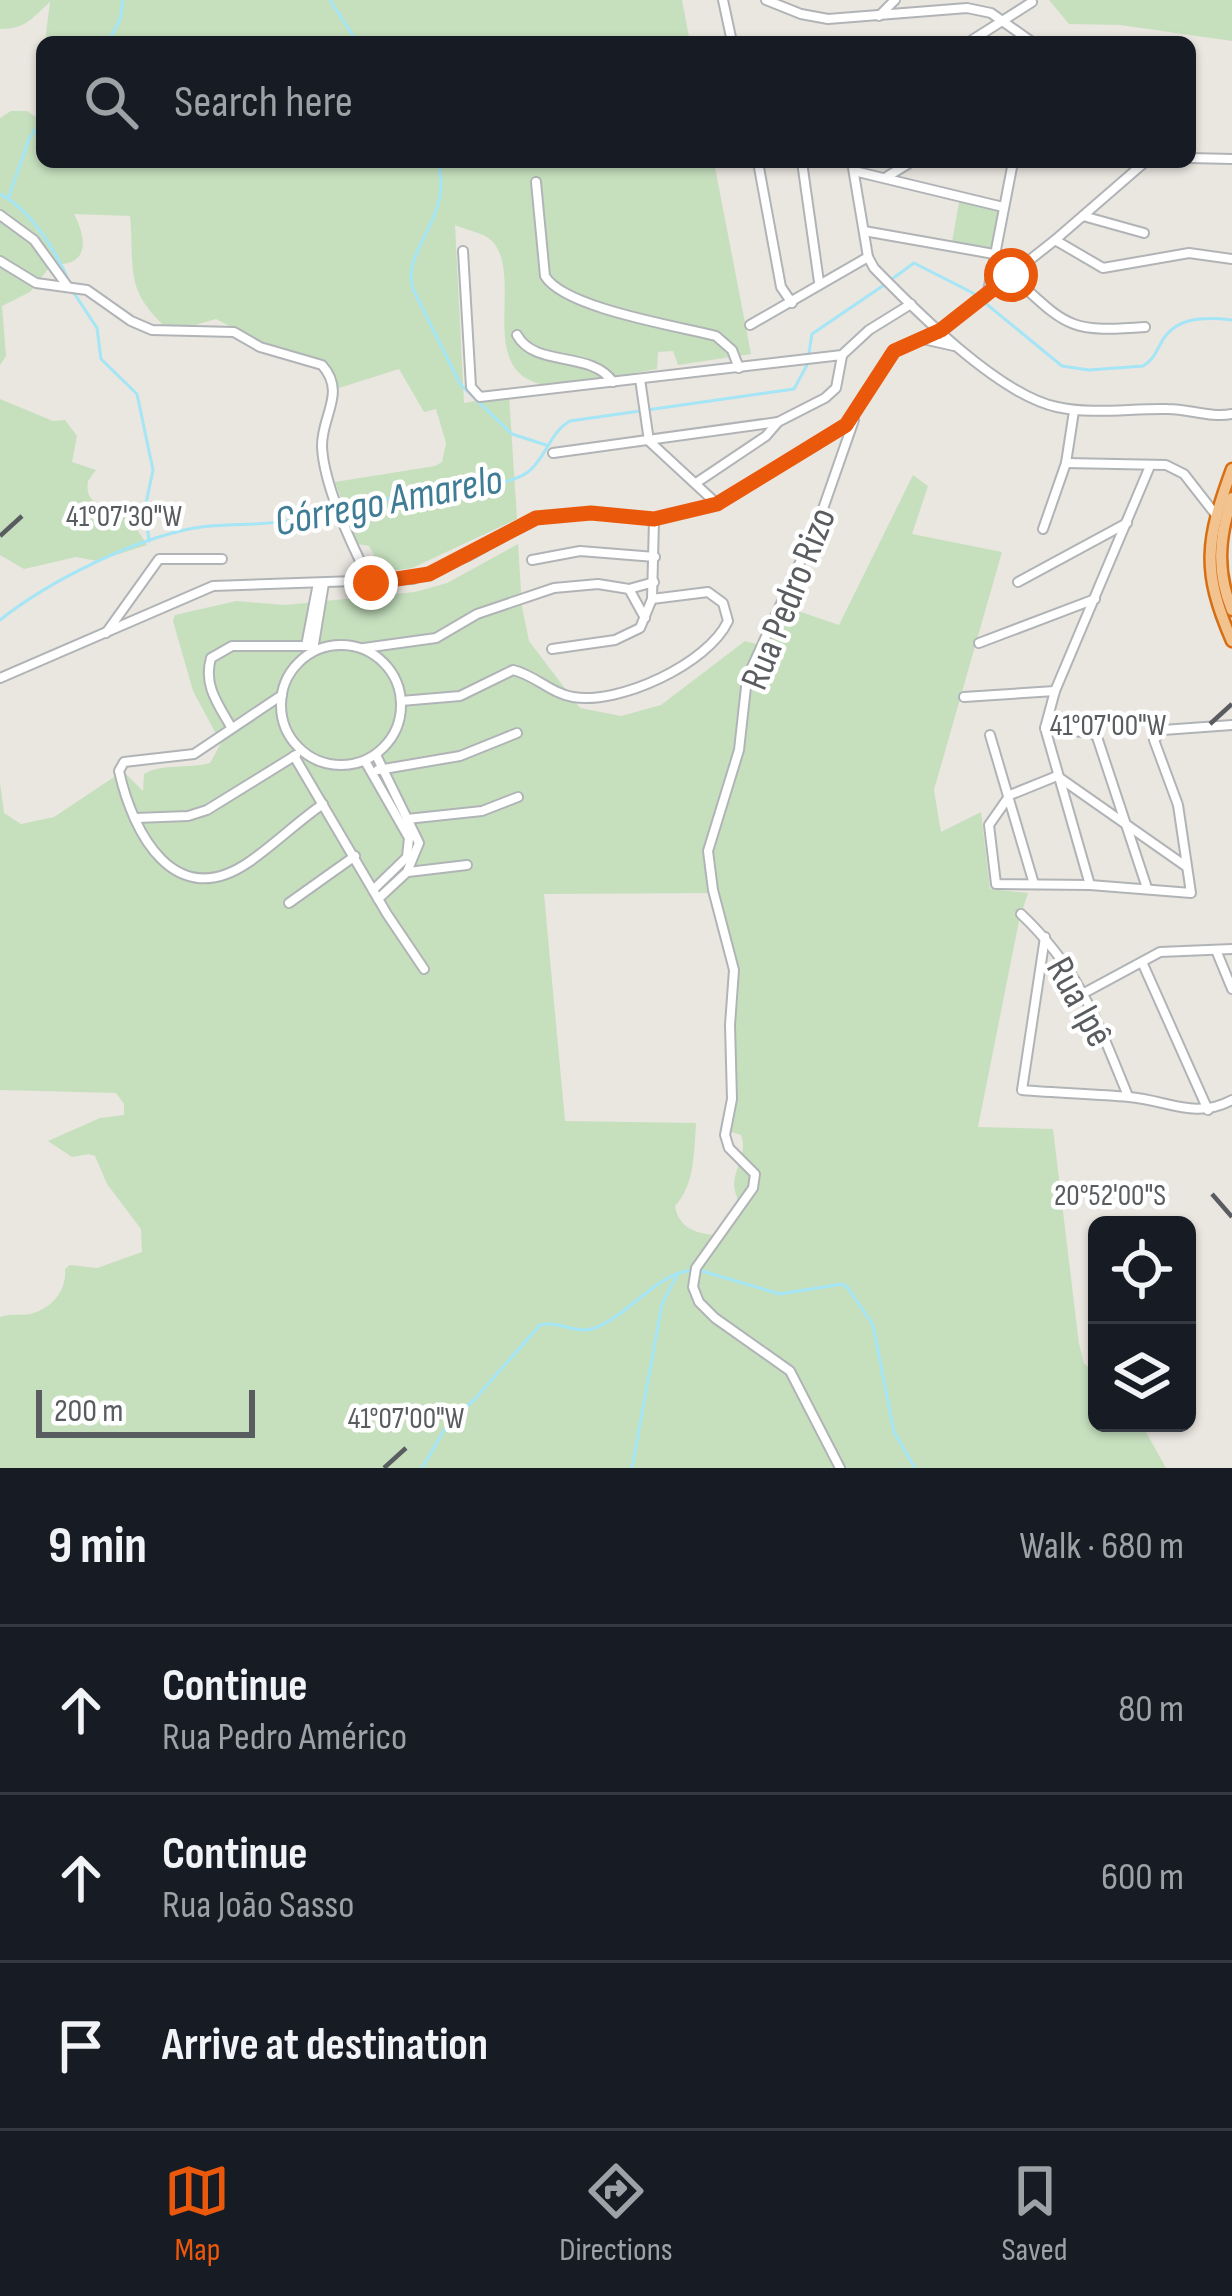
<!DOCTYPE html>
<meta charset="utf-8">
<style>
:root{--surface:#171b24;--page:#20242c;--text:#f1f3f6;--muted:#9ea1a6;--line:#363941;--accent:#ea580c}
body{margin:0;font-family:"Sofia Sans Condensed",sans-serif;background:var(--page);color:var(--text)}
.controls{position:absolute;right:36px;bottom:36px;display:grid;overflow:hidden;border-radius:18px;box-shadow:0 3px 9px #0004}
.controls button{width:108px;height:108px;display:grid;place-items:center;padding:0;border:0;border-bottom:3px solid var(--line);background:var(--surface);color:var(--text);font:60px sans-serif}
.scale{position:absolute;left:36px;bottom:30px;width:219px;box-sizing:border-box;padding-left:12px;border:6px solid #595d60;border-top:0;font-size:33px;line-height:42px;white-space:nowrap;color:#595d60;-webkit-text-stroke:9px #fff;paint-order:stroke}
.stop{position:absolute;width:36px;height:36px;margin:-27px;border:9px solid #ea580c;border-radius:50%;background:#fff}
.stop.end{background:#ea580c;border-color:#fff;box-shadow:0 3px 12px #0008}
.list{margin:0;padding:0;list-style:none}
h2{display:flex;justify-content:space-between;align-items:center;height:156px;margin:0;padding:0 48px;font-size:51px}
h2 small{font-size:39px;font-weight:400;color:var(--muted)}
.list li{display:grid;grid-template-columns:78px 1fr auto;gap:36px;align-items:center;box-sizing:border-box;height:168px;padding:0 48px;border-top:3px solid var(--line)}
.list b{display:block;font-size:45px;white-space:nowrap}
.list p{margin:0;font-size:39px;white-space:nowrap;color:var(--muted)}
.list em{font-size:39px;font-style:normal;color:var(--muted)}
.icon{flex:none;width:66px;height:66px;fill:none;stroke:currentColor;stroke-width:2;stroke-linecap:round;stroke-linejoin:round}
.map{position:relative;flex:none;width:1232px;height:1468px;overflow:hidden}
.search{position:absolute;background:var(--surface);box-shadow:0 3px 9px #0004;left:36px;right:36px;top:36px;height:132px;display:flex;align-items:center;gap:30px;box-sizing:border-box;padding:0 42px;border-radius:18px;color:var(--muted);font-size:45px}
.sheet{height:660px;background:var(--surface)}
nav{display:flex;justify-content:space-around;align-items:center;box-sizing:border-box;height:168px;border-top:3px solid var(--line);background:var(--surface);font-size:33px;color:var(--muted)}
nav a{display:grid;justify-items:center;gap:6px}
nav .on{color:var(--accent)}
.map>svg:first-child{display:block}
.green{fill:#c6e0be;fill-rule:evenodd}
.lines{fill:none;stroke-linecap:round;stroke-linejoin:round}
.stream{stroke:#a4e5f6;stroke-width:3}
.minor-casing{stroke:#b1b4b7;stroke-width:12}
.highway-casing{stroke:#d66f14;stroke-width:15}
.minor{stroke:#fff;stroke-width:8}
.highway{stroke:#f2c38f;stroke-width:10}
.route{stroke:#ea580c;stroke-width:15}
.ticks{fill:none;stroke:#595d60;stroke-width:4.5}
.labels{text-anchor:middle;stroke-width:9;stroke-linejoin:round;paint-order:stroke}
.street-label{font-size:39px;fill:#595d60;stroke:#fff}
.water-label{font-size:42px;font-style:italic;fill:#3f7c95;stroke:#fff}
.ticks-label{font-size:30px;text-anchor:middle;fill:#595d60;stroke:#fff;stroke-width:9;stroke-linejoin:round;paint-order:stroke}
</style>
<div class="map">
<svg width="1232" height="1468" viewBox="0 0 1232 1468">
<rect width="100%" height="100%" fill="#eae6e0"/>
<g class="green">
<path d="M 0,0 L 682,0 L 690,42 L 45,42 L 50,2 C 32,18 26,29 0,29 Z"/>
<path d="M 1049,0 L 1232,0 L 1232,41 L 1120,25 L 1069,24 Z"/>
<path d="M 11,111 L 27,111 L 42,121 L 42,162 L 714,162 L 751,354 L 678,365 L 673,351 L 658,352 L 657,369 C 631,373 568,389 545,385 C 477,373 521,286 496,246 C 487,232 470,232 455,225 L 464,403 L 509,395 L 517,519 L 412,568 L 369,574 L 374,555 L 369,546 L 357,544 L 335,482 L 435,466 L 442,462 L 446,443 L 436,409 L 424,412 L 399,369 L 339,388 L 319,360 L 269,346 L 216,319 L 171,332 C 123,290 135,272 130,216 L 74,214 C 87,239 90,267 52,264 L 30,292 L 2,306 L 6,356 L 0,365 L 0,118 Z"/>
<path d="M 960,197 L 998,209 L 992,248 L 952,242 Z"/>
<path d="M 0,399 L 53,421 L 65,420 L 77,436 L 72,462 L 96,470 L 88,481 C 84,509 108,504 126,512 L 147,545 L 97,561 L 76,557 L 24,569 L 0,555 Z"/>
<path d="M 913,475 L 928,486 L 912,534 L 1002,552 L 934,790 L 941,832 L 981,812 L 990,889 L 1028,893 L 1019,921 L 978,1127 L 1053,1129 L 1079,1344 L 1084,1363 L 1097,1377 L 1097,1423 L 1141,1423 L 1166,1468 L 0,1468 L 0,1317 C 11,1313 18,1316 30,1314 C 52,1309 67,1290 65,1269 L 70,1265 L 97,1268 L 142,1252 L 141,1229 L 107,1184 L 95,1156 L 89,1154 L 72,1157 L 48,1141 L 100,1118 L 124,1115 L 124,1104 L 116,1093 L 0,1090 L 0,783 L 4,813 L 21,824 L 54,817 L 123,771 L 143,791 L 144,774 C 162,763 189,769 210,763 L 221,743 L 193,691 L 173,621 L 175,615 L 236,601 L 285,605 L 415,592 L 447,583 L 518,544 L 522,607 L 529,641 L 580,708 L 621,716 L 661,705 L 745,641 L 760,645 L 784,601 L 798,611 L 839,625 ZM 718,893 L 733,998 L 726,1130 L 741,1135 C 748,1155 735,1166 734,1184 C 734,1190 737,1197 739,1204 L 724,1220 L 718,1235 C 697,1234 679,1229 675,1206 C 695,1185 694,1151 696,1123 L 565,1121 L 544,894 Z"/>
</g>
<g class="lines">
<g class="stream">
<path d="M 330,0 L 357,42"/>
<path d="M 108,42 L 120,20 L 123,0"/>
<path d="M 438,162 C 454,219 400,250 413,289 L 460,384 L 512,434 L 546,445"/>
<path d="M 0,194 C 29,208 57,252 69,282"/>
<path d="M 9,196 L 29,139 L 42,120"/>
<path d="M 892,279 L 914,263 L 973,293 L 1062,366 L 1089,370 L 1143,366 C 1153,360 1155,354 1161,343 C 1175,316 1205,317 1232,320"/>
<path d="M 72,290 L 97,328 L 101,359 L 137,394 L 153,470 L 145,508 L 149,541"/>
<path d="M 340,502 C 376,500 502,492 528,472 C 546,458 550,432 570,421 L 794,389 L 807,365 L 812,334 L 884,285"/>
<path d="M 0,620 C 49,581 132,540 194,528 C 241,520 290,532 331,504"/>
<path d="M 702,1271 L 780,1294 L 842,1284 L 848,1288 L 873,1325 L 894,1432 L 915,1468"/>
<path d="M 422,1468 L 449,1422 L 474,1400 L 540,1325 C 559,1320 576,1335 595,1328 C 629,1315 656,1274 692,1270"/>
<path d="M 632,1468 L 662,1304 L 678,1273"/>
</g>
<g class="minor-casing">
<g id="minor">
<path d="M 723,0 L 732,42"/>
<path d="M 766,0 L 801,14 L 828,19 L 967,8 L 991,13 L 1032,42"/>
<path d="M 879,16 L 895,0"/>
<path d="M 969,42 L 1032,2"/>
<path d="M 1190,158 L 1232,159"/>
<path d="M 758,162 L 781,287 L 792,303"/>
<path d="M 802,162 L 819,282"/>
<path d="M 852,162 L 868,257 L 874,268 C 915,310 999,395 1057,407 C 1092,415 1131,408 1168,409 C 1189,409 1211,418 1232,414"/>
<path d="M 854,171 L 1003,207"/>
<path d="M 888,176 L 911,162"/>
<path d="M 536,182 L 545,276 C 564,308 677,326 716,336 L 732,350 L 739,368"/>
<path d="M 0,215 L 34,240 L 68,287"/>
<path d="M 1083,216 L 1144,233"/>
<path d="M 864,231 L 994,254"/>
<path d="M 1055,240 L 1103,268 L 1189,253 L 1232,259"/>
<path d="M 463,251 L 471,387 L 480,397 L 842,355 L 869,330 L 911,304"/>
<path d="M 0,261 L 36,283 L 87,290 L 131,321 L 152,330 L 234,332 L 260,347 L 322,365 C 347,393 321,416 322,447 C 324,486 353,548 371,583"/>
<path d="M 1011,275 C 1067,326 1067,333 1145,327"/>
<path d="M 988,291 L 1013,162"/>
<path d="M 750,325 L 868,257"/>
<path d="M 517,335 C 535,368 591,350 613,382"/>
<path d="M 923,339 L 954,346"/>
<path d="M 640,379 L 649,441 L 716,503"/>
<path d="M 553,453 L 778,422"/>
<path d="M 1066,463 L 1166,465 L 1184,474 L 1216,515"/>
<path d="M 696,483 L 766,436 L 778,422 L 825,398 L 836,388 L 842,356"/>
<path d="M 1043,529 L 1066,463 L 1074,411"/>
<path d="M 532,560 L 580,551 L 655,557"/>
<path d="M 1018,582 L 1127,523"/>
<path d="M 629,589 L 654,582"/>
<path d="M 106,633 L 159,559 L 222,559"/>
<path d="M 979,643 L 1095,599"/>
<circle cx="341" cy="705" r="60"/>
<path d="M 306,646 L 318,583"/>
<path d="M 364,648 L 436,638 L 477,614 L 554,588 L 598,584 L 629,589 L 645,618"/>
<path d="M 552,649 L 615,640 L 640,628 L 652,599 L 654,520"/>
<path d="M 313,650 L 324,583"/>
<path d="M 0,678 L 213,586 L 413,579 L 468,556 L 536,518 L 591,513 L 654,519 L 717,504 L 846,425 L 894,351 L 941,330 L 1055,240 L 1145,162"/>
<path d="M 282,695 L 194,754 L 124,762 L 119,771 C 133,834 175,913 249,862 C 275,844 297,822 323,804"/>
<path d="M 964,697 L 1055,691"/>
<path d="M 401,701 L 460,696 L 513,670 C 535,675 552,694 573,697 C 619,705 708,664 728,621 L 723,603 L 708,592 L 652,599"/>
<path d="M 231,727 C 218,704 203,685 211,658 L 232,646 L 313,646"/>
<path d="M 1045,728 L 1092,733 L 1097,737 L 1147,888"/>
<path d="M 990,735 L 1034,884"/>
<path d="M 376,755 L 419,843 L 407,872 L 378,899"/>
<path d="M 294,756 L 387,914 L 424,969"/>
<path d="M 365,761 L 409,838 L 407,857 L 373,890"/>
<path d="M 378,770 L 460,756 L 517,733"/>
<path d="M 136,818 L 188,816 L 207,810 L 296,755"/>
<path d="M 407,819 L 482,811 L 518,797"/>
<path d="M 1187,867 L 1057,776 L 1010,795 L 989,825 L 996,884 L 1090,885 L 1191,893 L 1178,805 L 1154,740 L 1163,730 L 1232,725"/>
<path d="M 408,872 L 467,865"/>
<path d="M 1090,885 L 1045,728 L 1055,691 L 1150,466"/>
<path d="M 289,903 L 355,856"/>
<path d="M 1021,914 C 1080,970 1098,1023 1128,1096"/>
<path d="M 1045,937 L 1022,1090 C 1057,1093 1093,1094 1129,1097 C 1167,1100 1195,1120 1232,1100"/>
<path d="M 1216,950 L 1232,989"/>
<path d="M 1142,962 L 1208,1110"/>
<path d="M 1086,992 L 1160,952 L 1232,949"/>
<path d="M 840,1468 L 790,1371 L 715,1318 L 699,1302 L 693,1287 L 696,1268 L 753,1188 L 755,1174 L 729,1148 L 725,1135 L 732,1099 L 730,1025 L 734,970 L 713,890 L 708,851 L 739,750 L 747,678 L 818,523 L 854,420"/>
</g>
</g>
<g class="highway-casing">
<g id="highway">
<path d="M 1232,469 C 1206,540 1201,570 1232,641"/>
<path d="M 1232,498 C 1219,537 1216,571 1232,610"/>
</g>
</g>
<use href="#minor" class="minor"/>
<use href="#highway" class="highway"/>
</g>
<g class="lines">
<path class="route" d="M 371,583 L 429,574 L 536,518 L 591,513 L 654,519 L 717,504 L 846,425 L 894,351 L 941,330 L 1011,275"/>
</g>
<path class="ticks" d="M 0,536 L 22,516M 1210,724 L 1232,704M 1212,1194 L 1232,1217M 384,1468 L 406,1448"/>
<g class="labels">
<g class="street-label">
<text transform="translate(787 598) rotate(-68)" y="14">Rua Pedro Rizo</text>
<text transform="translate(1081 1001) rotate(61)" y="14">Rua Ipê</text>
</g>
<g class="water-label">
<text transform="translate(388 499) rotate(-11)" y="15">Córrego Amarelo</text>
</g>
</g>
<g class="ticks-label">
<text x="124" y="526">41°07'30"W</text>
<text x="1108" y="735">41°07'00"W</text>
<text x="1110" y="1205">20°52'00"S</text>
<text x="406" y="1428">41°07'00"W</text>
</g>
</svg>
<div class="controls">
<button><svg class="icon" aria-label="locate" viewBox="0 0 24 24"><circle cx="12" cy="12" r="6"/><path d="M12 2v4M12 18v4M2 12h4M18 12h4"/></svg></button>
<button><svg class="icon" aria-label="layers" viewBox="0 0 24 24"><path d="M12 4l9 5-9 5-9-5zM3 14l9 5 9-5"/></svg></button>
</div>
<div class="scale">200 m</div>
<div class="stop" style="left:1011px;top:275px"></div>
<div class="stop end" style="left:371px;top:583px"></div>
<div class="search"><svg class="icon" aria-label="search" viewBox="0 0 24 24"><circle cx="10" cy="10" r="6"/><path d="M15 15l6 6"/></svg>Search here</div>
</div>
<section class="sheet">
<h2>9 min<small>Walk · 680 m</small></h2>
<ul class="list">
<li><svg class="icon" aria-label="ahead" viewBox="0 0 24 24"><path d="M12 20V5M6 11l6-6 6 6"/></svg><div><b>Continue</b><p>Rua Pedro Américo</p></div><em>80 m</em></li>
<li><svg class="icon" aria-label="ahead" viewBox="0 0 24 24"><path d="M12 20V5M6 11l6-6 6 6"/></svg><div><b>Continue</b><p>Rua João Sasso</p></div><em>600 m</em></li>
<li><svg class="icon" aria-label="arrive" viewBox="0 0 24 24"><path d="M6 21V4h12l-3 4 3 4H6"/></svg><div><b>Arrive at destination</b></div></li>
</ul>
</section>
<nav>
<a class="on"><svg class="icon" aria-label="map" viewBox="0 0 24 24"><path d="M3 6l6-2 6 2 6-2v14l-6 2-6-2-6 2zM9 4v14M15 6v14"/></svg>Map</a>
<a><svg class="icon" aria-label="directions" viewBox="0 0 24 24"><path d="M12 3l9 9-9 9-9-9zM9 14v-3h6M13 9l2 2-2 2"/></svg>Directions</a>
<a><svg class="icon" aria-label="saved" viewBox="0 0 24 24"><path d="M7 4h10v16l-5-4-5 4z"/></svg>Saved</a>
</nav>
